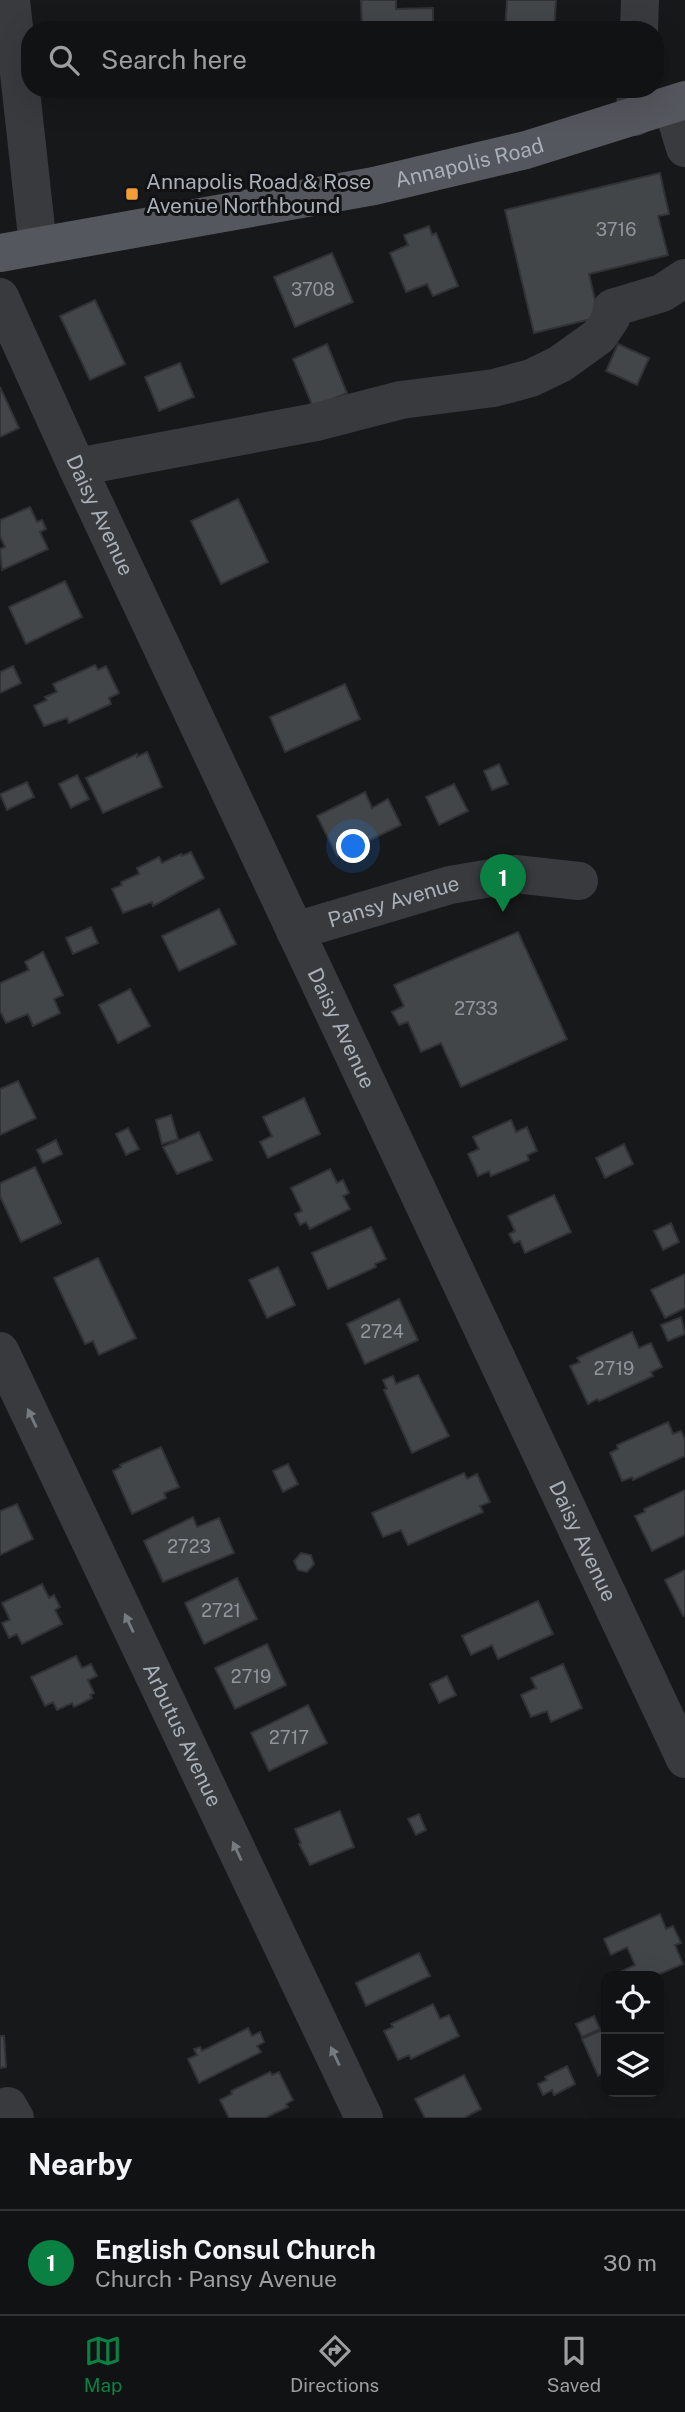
<!DOCTYPE html>
<meta charset="utf-8">
<style>
:root{--surface:#111213;--page:#1e2021;--text:#f1f3f6;--muted:#9c9ea0;--line:#303233;--accent:#0b8043}
body{margin:0;font-family:"Public Sans",sans-serif;background:var(--page);color:var(--text)}
.controls{position:absolute;right:21px;bottom:21px;display:grid;overflow:hidden;border-radius:14px;box-shadow:0 7px 28px #0002}
.controls button{width:63px;height:63px;display:grid;place-items:center;padding:0;border:0;border-bottom:2px solid var(--line);background:var(--surface);color:var(--text);font:35px sans-serif}
.you{position:absolute;left:354px;top:847px;width:24px;height:24px;margin:-18px;border:5px solid #fff;border-radius:50%;background:#1a73e8;box-shadow:0 0 0 10px #1a73e833}
.badge{display:grid;place-items:center;width:46px;height:46px;border-radius:50%;background:var(--accent);color:#fff;font-size:23px;font-weight:700}
.pin{position:absolute;translate:-50% -58px;filter:drop-shadow(0 2px 4px #0008)}
.pin::after{content:'';position:absolute;top:37px;width:24px;height:21px;background:inherit;clip-path:polygon(0 0,100% 0,50% 100%)}
.list{margin:0;padding:0;list-style:none}
h2{display:flex;justify-content:space-between;align-items:center;height:91px;margin:0;padding:0 28px;font-size:30px}
h2 small{font-size:23px;font-weight:400;color:var(--muted)}
.list li{display:grid;grid-template-columns:46px 1fr auto;gap:21px;align-items:center;box-sizing:border-box;height:105px;padding:0 28px;border-top:2px solid var(--line)}
.list b{display:block;font-size:26px;white-space:nowrap}
.list p{margin:0;font-size:23px;white-space:nowrap;color:var(--muted)}
.list em{font-size:23px;font-style:normal;color:var(--muted)}
.icon{flex:none;width:38px;height:38px;fill:none;stroke:currentColor;stroke-width:2;stroke-linecap:round;stroke-linejoin:round}
.map{position:relative;flex:none;width:685px;height:2118px;overflow:hidden}
.search{position:absolute;background:var(--surface);box-shadow:0 7px 28px #0002;left:21px;right:21px;top:21px;height:77px;display:flex;align-items:center;gap:18px;box-sizing:border-box;padding:0 24px;border-radius:28px;color:var(--muted);font-size:26px}
.sheet{height:196px;background:var(--surface)}
nav{display:flex;justify-content:space-around;align-items:center;box-sizing:border-box;height:98px;border-top:2px solid var(--line);background:var(--surface);font-size:19px;color:var(--muted)}
nav a{display:grid;justify-items:center;gap:4px}
nav .on{color:var(--accent)}
.map>svg:first-child{display:block}
.building{fill:#434649;stroke:#313235;stroke-width:2}
.lines{fill:none;stroke-linecap:round;stroke-linejoin:round}
.minor{stroke:#383a3e;stroke-width:38}
.major{stroke:#54575d;stroke-width:38}
.oneway{fill:#767b82}
.poi-dot{fill:#f29d37;stroke:#121214;stroke-width:2.5}
.labels{text-anchor:middle;stroke-width:6;stroke-linejoin:round;paint-order:stroke}
.number-label{font-size:18px;fill:#90969d}
.street-label{font-size:21px;fill:#a9b0b9;stroke:#121214}
.poi-label{font-size:21px;fill:#a9b0b9;stroke:#121214;text-anchor:start}
</style>
<div class="map">
<svg width="685" height="2118" viewBox="0 0 685 2118">
<rect width="100%" height="100%" fill="#171819"/>
<g class="building">
<path d="M 361,0 L 396,0 L 396,9 L 433,8 L 433,30 L 362,30 Z"/>
<path d="M 507,0 L 556,0 L 554,30 L 505,30 Z"/>
<path d="M 660,173 L 669,214 L 658,216 L 668,255 L 589,274 L 599,317 L 534,333 L 505,210 Z"/>
<path d="M 429,226 L 432,235 L 436,233 L 458,286 L 433,296 L 427,284 L 406,292 L 390,253 L 408,245 L 404,235 Z"/>
<path d="M 332,253 L 353,302 L 295,327 L 274,277 Z"/>
<path d="M 95,300 L 125,364 L 90,380 L 60,316 Z"/>
<path d="M 327,344 L 347,393 L 313,407 L 293,359 Z"/>
<path d="M 618,344 L 649,358 L 637,385 L 606,371 Z"/>
<path d="M 180,363 L 194,397 L 159,411 L 145,377 Z"/>
<path d="M 0,387 L 19,428 L 0,437 Z"/>
<path d="M 238,499 L 268,562 L 221,584 L 191,521 Z"/>
<path d="M 30,507 L 37,522 L 42,520 L 46,529 L 40,532 L 48,549 L 2,570 L 0,549 L 5,547 L 0,536 L 0,520 Z"/>
<path d="M 65,581 L 82,617 L 26,644 L 9,607 Z"/>
<path d="M 95,665 L 98,670 L 106,666 L 119,693 L 109,698 L 111,704 L 69,723 L 67,718 L 44,726 L 34,706 L 47,700 L 45,697 L 57,692 L 53,684 Z"/>
<path d="M 13,666 L 21,683 L 0,693 L 0,672 Z"/>
<path d="M 345,684 L 360,719 L 285,752 L 270,717 Z"/>
<path d="M 147,752 L 162,787 L 103,813 L 86,778 L 137,754 L 137,757 Z"/>
<path d="M 499,764 L 508,784 L 492,790 L 484,771 Z"/>
<path d="M 77,775 L 89,799 L 71,808 L 59,784 Z"/>
<path d="M 27,782 L 34,797 L 7,810 L 0,794 Z"/>
<path d="M 454,784 L 468,811 L 439,825 L 426,797 Z"/>
<path d="M 365,792 L 372,808 L 388,799 L 401,825 L 337,856 L 317,816 Z"/>
<path d="M 191,852 L 204,878 L 153,906 L 152,902 L 123,913 L 112,889 L 122,885 L 121,882 L 139,874 L 137,868 L 159,857 L 162,863 L 181,854 L 182,856 Z"/>
<path d="M 219,909 L 236,944 L 179,971 L 162,936 Z"/>
<path d="M 91,927 L 98,943 L 73,954 L 66,938 Z"/>
<path d="M 518,932 L 567,1039 L 461,1087 L 441,1043 L 421,1052 L 408,1022 L 399,1025 L 392,1012 L 404,1006 L 394,985 Z"/>
<path d="M 43,952 L 63,995 L 54,999 L 60,1013 L 33,1026 L 28,1014 L 6,1023 L 0,1011 L 0,983 L 29,970 L 25,962 Z"/>
<path d="M 130,989 L 150,1026 L 118,1043 L 99,1005 Z"/>
<path d="M 18,1081 L 36,1118 L 0,1135 L 0,1089 Z"/>
<path d="M 304,1098 L 320,1134 L 268,1158 L 260,1142 L 272,1136 L 263,1117 Z"/>
<path d="M 171,1115 L 178,1139 L 162,1144 L 156,1120 Z"/>
<path d="M 511,1120 L 516,1132 L 527,1127 L 537,1151 L 527,1155 L 529,1160 L 491,1176 L 489,1171 L 478,1176 L 468,1154 L 479,1149 L 473,1137 Z"/>
<path d="M 128,1128 L 139,1149 L 126,1155 L 116,1134 Z"/>
<path d="M 199,1132 L 212,1160 L 177,1174 L 163,1147 Z"/>
<path d="M 56,1140 L 62,1154 L 43,1163 L 37,1150 Z"/>
<path d="M 624,1144 L 633,1164 L 605,1178 L 596,1158 Z"/>
<path d="M 35,1167 L 61,1223 L 21,1242 L 0,1196 L 0,1183 Z"/>
<path d="M 330,1169 L 337,1183 L 343,1180 L 349,1193 L 343,1196 L 350,1209 L 310,1229 L 306,1222 L 300,1225 L 295,1214 L 302,1211 L 291,1188 Z"/>
<path d="M 554,1195 L 571,1232 L 525,1253 L 520,1241 L 514,1243 L 509,1234 L 515,1231 L 508,1216 Z"/>
<path d="M 671,1223 L 679,1242 L 663,1250 L 654,1231 Z"/>
<path d="M 371,1227 L 386,1259 L 375,1264 L 376,1267 L 328,1289 L 312,1253 Z"/>
<path d="M 98,1258 L 136,1338 L 99,1355 L 93,1341 L 85,1344 L 54,1278 Z"/>
<path d="M 278,1267 L 295,1305 L 267,1318 L 249,1280 Z"/>
<path d="M 685,1274 L 685,1308 L 665,1318 L 651,1290 Z"/>
<path d="M 399,1299 L 418,1340 L 365,1364 L 347,1324 Z"/>
<path d="M 681,1317 L 685,1334 L 668,1341 L 661,1325 Z"/>
<path d="M 632,1332 L 639,1348 L 651,1343 L 662,1367 L 651,1372 L 653,1376 L 599,1401 L 597,1399 L 588,1404 L 570,1366 L 580,1362 L 577,1358 Z"/>
<path d="M 418,1375 L 449,1436 L 412,1453 L 384,1390 L 387,1389 L 383,1380 L 393,1376 L 396,1384 Z"/>
<path d="M 668,1422 L 673,1434 L 681,1431 L 685,1440 L 685,1456 L 633,1480 L 632,1477 L 622,1481 L 610,1453 L 618,1449 L 617,1445 Z"/>
<path d="M 161,1447 L 179,1487 L 164,1493 L 166,1498 L 132,1514 L 113,1471 L 121,1467 L 120,1465 Z"/>
<path d="M 288,1464 L 298,1484 L 283,1492 L 273,1471 Z"/>
<path d="M 464,1473 L 467,1479 L 477,1474 L 490,1502 L 480,1506 L 483,1512 L 408,1545 L 401,1530 L 383,1537 L 372,1513 Z"/>
<path d="M 685,1490 L 685,1535 L 652,1551 L 635,1516 L 645,1512 L 644,1509 Z"/>
<path d="M 17,1504 L 33,1539 L 0,1555 L 0,1511 Z"/>
<path d="M 193,1517 L 197,1527 L 219,1518 L 234,1553 L 163,1582 L 144,1541 Z"/>
<path d="M 301,1553 L 311,1555 L 314,1564 L 307,1572 L 298,1570 L 294,1561 Z"/>
<path d="M 685,1570 L 685,1615 L 683,1616 L 665,1580 Z"/>
<path d="M 237,1578 L 257,1619 L 204,1644 L 185,1603 Z"/>
<path d="M 42,1584 L 49,1598 L 54,1595 L 60,1607 L 55,1610 L 62,1624 L 22,1644 L 17,1634 L 9,1638 L 2,1623 L 10,1620 L 2,1603 Z"/>
<path d="M 538,1601 L 553,1634 L 498,1659 L 492,1645 L 471,1655 L 462,1636 Z"/>
<path d="M 267,1644 L 286,1685 L 235,1709 L 215,1668 Z"/>
<path d="M 76,1656 L 82,1668 L 91,1664 L 97,1676 L 88,1680 L 94,1693 L 90,1695 L 92,1698 L 74,1707 L 72,1703 L 57,1710 L 53,1702 L 45,1706 L 31,1677 Z"/>
<path d="M 563,1664 L 582,1708 L 551,1722 L 547,1711 L 531,1717 L 521,1695 L 536,1688 L 531,1678 Z"/>
<path d="M 447,1676 L 456,1695 L 439,1703 L 430,1684 Z"/>
<path d="M 308,1705 L 327,1743 L 269,1771 L 251,1733 Z"/>
<path d="M 340,1811 L 354,1847 L 310,1865 L 299,1844 L 301,1843 L 295,1829 Z"/>
<path d="M 419,1814 L 426,1830 L 416,1835 L 408,1819 Z"/>
<path d="M 660,1914 L 666,1929 L 673,1926 L 681,1943 L 675,1945 L 683,1964 L 655,1976 L 622,1976 L 620,1972 L 635,1965 L 627,1947 L 611,1955 L 604,1939 Z"/>
<path d="M 419,1953 L 430,1976 L 366,2006 L 356,1983 Z"/>
<path d="M 433,2004 L 440,2019 L 449,2015 L 459,2036 L 411,2059 L 409,2055 L 398,2060 L 384,2031 L 393,2027 L 391,2024 Z"/>
<path d="M 594,2016 L 600,2029 L 582,2037 L 576,2024 Z"/>
<path d="M 248,2028 L 252,2036 L 260,2032 L 264,2042 L 257,2046 L 261,2052 L 199,2083 L 188,2059 L 197,2055 L 194,2049 L 200,2047 L 202,2051 Z"/>
<path d="M 606,2028 L 606,2072 L 598,2076 L 582,2039 Z"/>
<path d="M 0,2036 L 4,2036 L 6,2067 L 0,2068 Z"/>
<path d="M 567,2066 L 575,2084 L 554,2095 L 552,2090 L 543,2095 L 538,2084 L 547,2080 L 545,2077 Z"/>
<path d="M 270,2072 L 272,2075 L 279,2072 L 293,2100 L 286,2104 L 288,2107 L 265,2118 L 229,2118 L 220,2100 L 232,2094 L 231,2091 Z"/>
<path d="M 464,2075 L 481,2109 L 464,2118 L 425,2118 L 415,2099 Z"/>
</g>
<g class="lines">
<g class="minor">
<path d="M 11,0 L 38,246"/>
<path d="M 639,30 L 640,0"/>
<path d="M 672,105 L 685,148"/>
<path d="M 635,117 L 636,89"/>
<path id="s1" d="M 0,297 L 77,467 L 685,1759"/>
<path d="M 77,467 L 316,422 L 401,400 L 494,388 L 531,378 L 560,364 L 599,336 L 611,318 L 612,308 L 662,293 L 685,278"/>
<path id="s2" d="M 295,931 L 450,885 L 515,874 L 579,881"/>
<path id="s3" d="M 0,1351 L 364,2118"/>
<path d="M 0,2108 L 8,2106 L 15,2118"/>
</g>
<path class="major" id="s4" d="M 0,253 L 374,186 L 526,150 L 685,100"/>
</g>
<defs><path id="oneway-solid" d="M-6-.8H1V-3.2L6.5 0L1 3.2V.8H-6Z" transform="scale(1.75)"/></defs>
<g class="oneway">
<use href="#oneway-solid" transform="translate(32 1418) rotate(-115)"/>
<use href="#oneway-solid" transform="translate(129 1623) rotate(-115)"/>
<use href="#oneway-solid" transform="translate(237 1851) rotate(-115)"/>
<use href="#oneway-solid" transform="translate(335 2056) rotate(-115)"/>
</g>
<rect class="poi-dot" x="125" y="187" width="14" height="14" rx="3.5"/>
<g class="labels">
<g class="number-label">
<text x="616" y="236">3716</text>
<text x="313" y="296">3708</text>
<text x="476" y="1015">2733</text>
<text x="382" y="1338">2724</text>
<text x="614" y="1375">2719</text>
<text x="189" y="1553">2723</text>
<text x="221" y="1617">2721</text>
<text x="251" y="1683">2719</text>
<text x="289" y="1744">2717</text>
</g>
<g class="street-label">
<text dy="7" stroke="none"><textPath href="#s4" startOffset="478">Annapolis Road</textPath></text>
<text dy="7" stroke="none"><textPath href="#s1" startOffset="240">Daisy Avenue</textPath></text>
<text dy="7" stroke="none"><textPath href="#s2" startOffset="103">Pansy Avenue</textPath></text>
<text dy="7" stroke="none"><textPath href="#s1" startOffset="807">Daisy Avenue</textPath></text>
<text dy="7" stroke="none"><textPath href="#s1" startOffset="1374">Daisy Avenue</textPath></text>
<text dy="7" stroke="none"><textPath href="#s3" startOffset="425">Arbutus Avenue</textPath></text>
</g>
<g class="poi-label">
<text x="146" y="189">Annapolis Road &amp; Rose<tspan x="146" dy="24">Avenue Northbound</tspan></text>
</g>
</g>
</svg>
<div class="controls">
<button><svg class="icon" aria-label="locate" viewBox="0 0 24 24"><circle cx="12" cy="12" r="6"/><path d="M12 2v4M12 18v4M2 12h4M18 12h4"/></svg></button>
<button><svg class="icon" aria-label="layers" viewBox="0 0 24 24"><path d="M12 4l9 5-9 5-9-5zM3 14l9 5 9-5"/></svg></button>
</div>
<div class="you"></div>
<div class="pin badge" style="left:503px;top:912px">1</div>
<div class="search"><svg class="icon" aria-label="search" viewBox="0 0 24 24"><circle cx="10" cy="10" r="6"/><path d="M15 15l6 6"/></svg>Search here</div>
</div>
<section class="sheet">
<h2>Nearby<small></small></h2>
<ul class="list">
<li><span class="badge">1</span><div><b>English Consul Church</b><p>Church · Pansy Avenue</p></div><em>30 m</em></li>
</ul>
</section>
<nav>
<a class="on"><svg class="icon" aria-label="map" viewBox="0 0 24 24"><path d="M3 6l6-2 6 2 6-2v14l-6 2-6-2-6 2zM9 4v14M15 6v14"/></svg>Map</a>
<a><svg class="icon" aria-label="directions" viewBox="0 0 24 24"><path d="M12 3l9 9-9 9-9-9zM9 14v-3h6M13 9l2 2-2 2"/></svg>Directions</a>
<a><svg class="icon" aria-label="saved" viewBox="0 0 24 24"><path d="M7 4h10v16l-5-4-5 4z"/></svg>Saved</a>
</nav>
